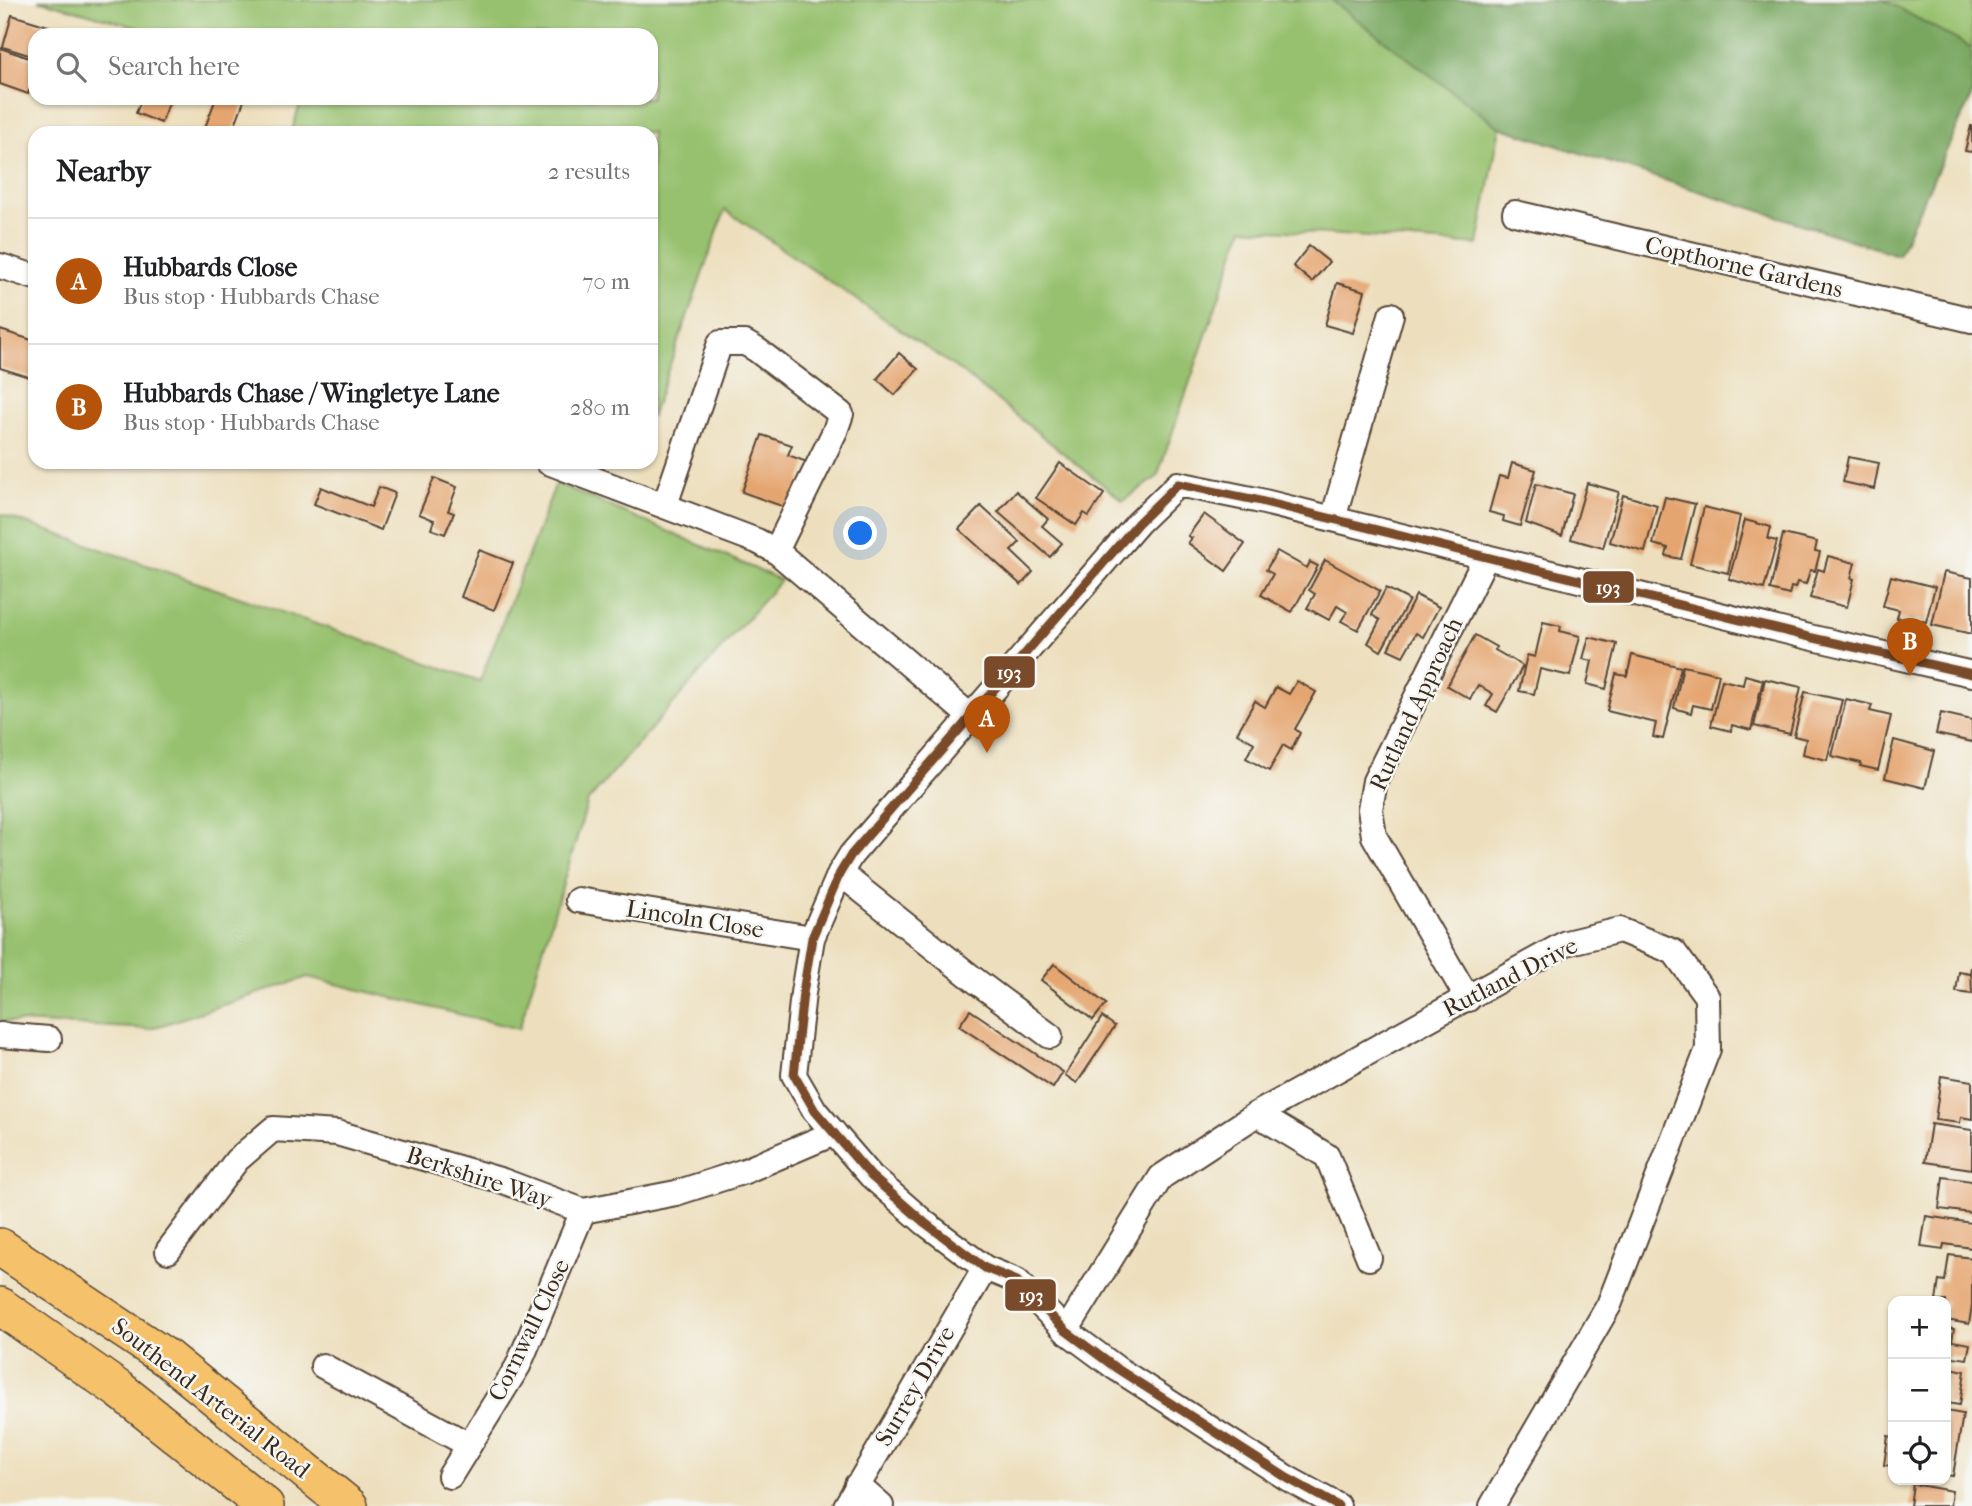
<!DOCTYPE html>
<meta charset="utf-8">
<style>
:root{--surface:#fff;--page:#f2f2f2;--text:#202124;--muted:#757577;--line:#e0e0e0;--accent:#b45309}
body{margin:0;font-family:"IM FELL French Canon",serif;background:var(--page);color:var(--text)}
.controls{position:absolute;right:21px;bottom:21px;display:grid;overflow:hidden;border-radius:14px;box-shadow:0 2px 5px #0004}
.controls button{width:63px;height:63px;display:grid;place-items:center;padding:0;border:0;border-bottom:2px solid var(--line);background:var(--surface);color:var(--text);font:35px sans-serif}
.you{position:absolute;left:861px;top:534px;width:24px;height:24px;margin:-18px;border:5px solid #fff;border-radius:50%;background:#1a73e8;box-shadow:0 0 0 10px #1a73e833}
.badge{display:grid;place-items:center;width:46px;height:46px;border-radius:50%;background:var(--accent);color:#fff;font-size:23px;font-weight:700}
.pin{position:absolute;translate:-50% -58px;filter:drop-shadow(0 2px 4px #0008)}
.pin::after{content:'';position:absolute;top:37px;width:24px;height:21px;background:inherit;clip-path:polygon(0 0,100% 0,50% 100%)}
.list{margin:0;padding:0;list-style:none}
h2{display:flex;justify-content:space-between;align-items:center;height:91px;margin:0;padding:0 28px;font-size:30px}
h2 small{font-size:23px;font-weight:400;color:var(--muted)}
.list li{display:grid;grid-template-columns:46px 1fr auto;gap:21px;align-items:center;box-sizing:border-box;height:126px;padding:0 28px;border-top:2px solid var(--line)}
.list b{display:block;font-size:26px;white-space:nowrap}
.list p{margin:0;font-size:23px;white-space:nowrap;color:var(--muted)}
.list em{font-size:23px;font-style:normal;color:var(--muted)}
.icon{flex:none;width:38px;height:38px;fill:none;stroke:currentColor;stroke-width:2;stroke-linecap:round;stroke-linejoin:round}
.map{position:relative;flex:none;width:1972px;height:1506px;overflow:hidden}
.search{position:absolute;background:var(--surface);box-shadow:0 2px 5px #0004;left:28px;top:28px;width:630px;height:77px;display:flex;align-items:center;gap:18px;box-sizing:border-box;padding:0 24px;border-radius:21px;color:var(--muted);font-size:26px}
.panel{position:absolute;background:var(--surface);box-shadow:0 2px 5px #0004;left:28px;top:126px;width:630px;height:343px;border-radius:21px}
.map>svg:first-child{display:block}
.green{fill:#97c16e;stroke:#697646;stroke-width:2}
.forest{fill:#79a761;stroke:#5a6840;stroke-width:2}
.building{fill:#e5a570}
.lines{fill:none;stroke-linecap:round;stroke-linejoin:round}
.minor-casing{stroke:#564536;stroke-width:28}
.highway-casing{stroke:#564536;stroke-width:40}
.minor{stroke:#fff;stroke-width:24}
.highway{stroke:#f5c16b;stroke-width:37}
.bus-1-casing{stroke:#f6f6f2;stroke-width:14}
.bus-1{stroke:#7a4b2a;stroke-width:9}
.labels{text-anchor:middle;stroke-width:5;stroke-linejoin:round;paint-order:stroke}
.street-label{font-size:24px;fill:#3b2a1e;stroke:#f6f6f2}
.line-badge{stroke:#f6f6f2;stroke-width:2.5}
.badge-label{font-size:19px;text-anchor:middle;font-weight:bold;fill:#fff}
</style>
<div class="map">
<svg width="1972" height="1506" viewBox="0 0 1972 1506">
<rect width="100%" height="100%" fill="#f6f6f2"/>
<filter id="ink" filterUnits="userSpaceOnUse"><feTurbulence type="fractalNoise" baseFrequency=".0143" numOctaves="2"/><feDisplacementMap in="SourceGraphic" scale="14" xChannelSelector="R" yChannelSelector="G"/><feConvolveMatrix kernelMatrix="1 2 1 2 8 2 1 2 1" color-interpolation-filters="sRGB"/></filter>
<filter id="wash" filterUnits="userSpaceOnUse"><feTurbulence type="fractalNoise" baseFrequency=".00686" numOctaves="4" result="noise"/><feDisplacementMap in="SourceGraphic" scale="28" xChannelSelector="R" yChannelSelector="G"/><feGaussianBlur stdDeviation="1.57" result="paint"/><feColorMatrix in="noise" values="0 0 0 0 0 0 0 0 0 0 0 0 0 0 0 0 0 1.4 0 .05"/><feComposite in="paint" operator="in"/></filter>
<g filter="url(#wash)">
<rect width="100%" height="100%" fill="#eddfbd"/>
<g class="green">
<path d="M 38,0 L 1972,0 L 1972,95 L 1898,255 L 1500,127 L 1478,245 L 1243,228 L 1157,477 L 1123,501 L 962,372 L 725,210 L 651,418 L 651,133 L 291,133 L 302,98 L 651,98 L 651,35 L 165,35 Z"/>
<path d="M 556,483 L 781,580 L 588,801 L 519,1029 L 308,977 L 150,1029 L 0,1021 L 0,514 L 480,681 Z"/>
</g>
<path class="forest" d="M 1331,0 L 1884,0 L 1972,48 L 1972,95 L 1898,255 L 1499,127 Z"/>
<g id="blocks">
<g class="building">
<path d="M 12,15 L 58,29 L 56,35 L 35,35 L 35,57 L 3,47 Z"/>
<path d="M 0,48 L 35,60 L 35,72 L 28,94 L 0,84 Z"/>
<path d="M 142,98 L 171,98 L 161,123 L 136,113 Z"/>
<path d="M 216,98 L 245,98 L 232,133 L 203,133 Z"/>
<path d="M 1971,126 L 1972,126 L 1972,152 L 1965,151 Z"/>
<path d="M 1309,246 L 1329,262 L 1312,282 L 1293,266 Z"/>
<path d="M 1337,283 L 1365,291 L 1353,333 L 1325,325 Z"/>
<path d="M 0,330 L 35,341 L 35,379 L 0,368 Z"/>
<path d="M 899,353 L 918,369 L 895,395 L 877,379 Z"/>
<path d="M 762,435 L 792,445 L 788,455 L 807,462 L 790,509 L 742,492 Z"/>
<path d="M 1848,457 L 1879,463 L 1874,489 L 1843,482 Z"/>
<path d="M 1060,463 L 1104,494 L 1089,516 L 1084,513 L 1076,525 L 1036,498 Z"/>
<path d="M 1512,463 L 1536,470 L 1520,526 L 1503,521 L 1504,516 L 1489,512 L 1499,476 L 1508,478 Z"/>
<path d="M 434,478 L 457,487 L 448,511 L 454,513 L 445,534 L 431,529 L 434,520 L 419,514 Z"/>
<path d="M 1587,483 L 1619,492 L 1603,548 L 1571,539 Z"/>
<path d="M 1536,484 L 1573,494 L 1562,536 L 1526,523 Z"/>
<path d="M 321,487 L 371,507 L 379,487 L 395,493 L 381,530 L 314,504 Z"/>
<path d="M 1016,491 L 1048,519 L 1042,526 L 1062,543 L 1050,557 L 998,512 Z"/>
<path d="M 1623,495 L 1657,505 L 1645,552 L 1610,542 Z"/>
<path d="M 1665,497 L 1695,504 L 1681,559 L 1666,556 L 1668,548 L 1653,544 Z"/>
<path d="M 981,506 L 1020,542 L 1011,551 L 1033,572 L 1021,585 L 959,529 Z"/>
<path d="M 1704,507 L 1740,516 L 1728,573 L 1690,564 Z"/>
<path d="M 1204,514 L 1245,544 L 1226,571 L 1188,543 L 1192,538 L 1188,536 Z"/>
<path d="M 1745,520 L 1771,527 L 1768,539 L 1777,541 L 1764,589 L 1729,579 Z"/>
<path d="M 1783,534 L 1817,542 L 1815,551 L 1820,552 L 1815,571 L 1810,570 L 1806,584 L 1797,582 L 1795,588 L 1791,587 L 1789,595 L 1770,590 Z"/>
<path d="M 479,550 L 513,563 L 494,610 L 461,597 Z"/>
<path d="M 1277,551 L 1307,568 L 1310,562 L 1318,566 L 1292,612 L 1261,595 L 1273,574 L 1266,570 Z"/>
<path d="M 1828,556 L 1855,563 L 1851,578 L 1854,579 L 1847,607 L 1810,598 L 1818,569 L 1824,571 Z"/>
<path d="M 1325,560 L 1380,591 L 1358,630 L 1341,621 L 1347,612 L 1337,606 L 1329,620 L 1307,608 L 1315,594 L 1309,590 Z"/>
<path d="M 1944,572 L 1972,578 L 1972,634 L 1932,625 Z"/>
<path d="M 1891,576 L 1935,587 L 1926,622 L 1915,619 L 1915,622 L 1897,618 L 1899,610 L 1883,606 Z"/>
<path d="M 1386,588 L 1409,600 L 1381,651 L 1368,643 L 1380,620 L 1372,615 Z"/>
<path d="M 1416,595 L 1439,607 L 1423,637 L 1416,633 L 1403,656 L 1388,649 Z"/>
<path d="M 1543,622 L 1561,626 L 1560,631 L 1580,636 L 1570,676 L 1540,669 L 1534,694 L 1519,691 L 1527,655 L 1535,657 Z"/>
<path d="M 1475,635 L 1496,647 L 1495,650 L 1523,666 L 1497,712 L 1486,706 L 1493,694 L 1478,685 L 1470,699 L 1447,686 Z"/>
<path d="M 1589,637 L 1617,644 L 1606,689 L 1587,684 L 1592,661 L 1583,659 Z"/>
<path d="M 1632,655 L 1681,667 L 1663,739 L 1653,737 L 1656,723 L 1607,711 L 1616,674 L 1627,676 Z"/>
<path d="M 1683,666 L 1719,674 L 1711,709 L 1693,705 L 1691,713 L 1674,708 Z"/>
<path d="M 1745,675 L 1763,680 L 1751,730 L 1732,725 L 1731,731 L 1711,726 L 1722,680 L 1743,685 Z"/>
<path d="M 1765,679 L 1801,687 L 1790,734 L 1754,726 Z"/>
<path d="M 1297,681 L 1316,692 L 1295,729 L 1300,733 L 1291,750 L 1283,745 L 1269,771 L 1246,758 L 1254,743 L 1237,733 L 1255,701 L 1265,707 L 1276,687 L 1289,694 Z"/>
<path d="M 1805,692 L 1842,700 L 1827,760 L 1803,754 L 1806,739 L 1794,736 Z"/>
<path d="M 1846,699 L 1872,705 L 1870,711 L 1891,716 L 1878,770 L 1860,766 L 1861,763 L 1832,756 Z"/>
<path d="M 1941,713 L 1972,720 L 1972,742 L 1936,734 Z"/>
<path d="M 1894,740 L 1934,751 L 1925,788 L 1885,778 Z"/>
<path d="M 1054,964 L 1106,1004 L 1093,1020 L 1041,980 Z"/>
<path d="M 1971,967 L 1972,994 L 1956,992 L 1959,972 L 1970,974 Z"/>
<path d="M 970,1010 L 1063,1072 L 1053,1088 L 959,1026 Z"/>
<path d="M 1102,1017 L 1115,1026 L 1077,1083 L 1065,1075 Z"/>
<path d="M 1941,1076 L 1972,1081 L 1972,1119 L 1961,1117 L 1960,1123 L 1935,1120 Z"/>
<path d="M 1931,1124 L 1972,1130 L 1972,1169 L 1925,1162 Z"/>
<path d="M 1943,1177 L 1972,1181 L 1972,1213 L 1939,1209 Z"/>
<path d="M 1926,1216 L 1972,1223 L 1972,1248 L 1944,1244 L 1943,1250 L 1921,1247 Z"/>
<path d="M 1949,1255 L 1972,1258 L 1972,1305 L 1969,1324 L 1946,1320 L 1946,1301 L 1936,1301 L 1939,1280 L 1945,1281 Z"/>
<path d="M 1946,1328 L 1954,1329 L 1952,1341 L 1970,1344 L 1967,1359 L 1946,1356 Z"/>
<path d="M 1946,1367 L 1965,1371 L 1960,1405 L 1946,1403 Z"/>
<path d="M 1946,1411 L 1963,1414 L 1953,1476 L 1946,1475 Z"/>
<path d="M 1888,1436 L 1893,1437 L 1893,1466 L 1884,1465 Z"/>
<path d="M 1913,1484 L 1952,1491 L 1950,1506 L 1910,1506 Z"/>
</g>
</g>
</g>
<g filter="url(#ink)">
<use href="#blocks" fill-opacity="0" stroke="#564536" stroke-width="2"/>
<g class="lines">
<g class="minor-casing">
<g id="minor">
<path d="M 1515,213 L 1972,320"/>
<path d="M 0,266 L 35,277"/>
<path d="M 548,462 L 757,541 L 776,551 L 971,717"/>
<path d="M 665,505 L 720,343 L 745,343 L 757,350 L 841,414 L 835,431 L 776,551"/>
<path d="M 1333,519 L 1391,315"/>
<path d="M 840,873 L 976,981 L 1050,1036"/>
<path d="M 578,900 L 812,938"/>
<path d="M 1468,999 L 1374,836 L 1370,809 L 1375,781 L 1486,557"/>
<path d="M 0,1035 L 49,1039"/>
<path d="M 1257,1114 L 1327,1156 L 1369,1258"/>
<path d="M 168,1251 L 237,1160 L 273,1129 L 337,1133 L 503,1181 L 583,1211 L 676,1193 L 745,1171 L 834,1133"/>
<path d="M 1066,1331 L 1161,1177 L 1257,1114 L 1566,943 L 1620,930 L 1674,952 L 1707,997 L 1708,1049 L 1609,1305 L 1492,1506"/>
<path d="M 323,1366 L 469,1445"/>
<path d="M 450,1476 L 518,1366 L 583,1211"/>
<path d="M 857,1485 L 881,1506"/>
<path d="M 846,1506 L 985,1268"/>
<path d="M 1338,1506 L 1287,1478 L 1116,1368 L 1066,1331 L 1017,1281 L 985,1268 L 925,1223 L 871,1176 L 815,1111 L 794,1075 L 803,993 L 812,938 L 840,873 L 851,855 L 1138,523 L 1178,484 L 1256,500 L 1809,637 L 1972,674"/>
</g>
</g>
<g class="highway-casing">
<g id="highway">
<path d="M 0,1247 L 168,1359 L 349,1506"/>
<path d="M 0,1306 L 121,1391 L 265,1506"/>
</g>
</g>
<use href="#minor" class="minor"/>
<use href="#highway" class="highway"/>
<g class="bus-1-casing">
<path id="bus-1" d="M 1338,1506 L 1287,1478 L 1116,1368 L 1066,1331 L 1017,1281 L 985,1268 L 925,1223 L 871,1176 L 815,1111 L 794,1075 L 803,993 L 812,938 L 840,873 L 851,855 L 1138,523 L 1178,484 L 1256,500 L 1809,637 L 1972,674"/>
</g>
<use href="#bus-1" class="bus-1"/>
</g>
</g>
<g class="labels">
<g class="street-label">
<text transform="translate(1744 267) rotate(13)" y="8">Copthorne Gardens</text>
<text transform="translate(1416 704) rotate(-65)" y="8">Rutland Approach</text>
<text transform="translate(695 919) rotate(9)" y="8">Lincoln Close</text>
<text transform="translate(1510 977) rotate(-27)" y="8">Rutland Drive</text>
<text transform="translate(479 1177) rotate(18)" y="8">Berkshire Way</text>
<text transform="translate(529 1330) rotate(-64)" y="8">Cornwall Close</text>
<text transform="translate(915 1386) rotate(-60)" y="8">Surrey Drive</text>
<text transform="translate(211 1398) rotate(38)" y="8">Southend Arterial Road</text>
</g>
</g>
<g class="line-badge">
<rect x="1582" y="570" width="53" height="34" rx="7" fill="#7a4b2a"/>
<rect x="983" y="655" width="53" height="34" rx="7" fill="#7a4b2a"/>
<rect x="1004" y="1278" width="53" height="34" rx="7" fill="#7a4b2a"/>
</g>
<g class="badge-label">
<text x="1608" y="594">193</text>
<text x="1009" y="679">193</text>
<text x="1031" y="1302">193</text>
</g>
</svg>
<div class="controls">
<button>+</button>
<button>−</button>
<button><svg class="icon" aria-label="locate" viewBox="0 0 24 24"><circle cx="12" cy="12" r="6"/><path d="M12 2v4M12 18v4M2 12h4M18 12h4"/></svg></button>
</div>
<div class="you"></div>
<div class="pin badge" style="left:987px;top:753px">A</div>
<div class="pin badge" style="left:1910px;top:676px">B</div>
<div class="search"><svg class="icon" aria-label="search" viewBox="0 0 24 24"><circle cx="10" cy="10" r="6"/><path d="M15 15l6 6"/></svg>Search here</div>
<section class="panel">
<h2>Nearby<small>2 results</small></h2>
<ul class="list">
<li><span class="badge">A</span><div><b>Hubbards Close</b><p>Bus stop · Hubbards Chase</p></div><em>70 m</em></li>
<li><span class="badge">B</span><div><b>Hubbards Chase / Wingletye Lane</b><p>Bus stop · Hubbards Chase</p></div><em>280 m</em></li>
</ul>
</section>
</div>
